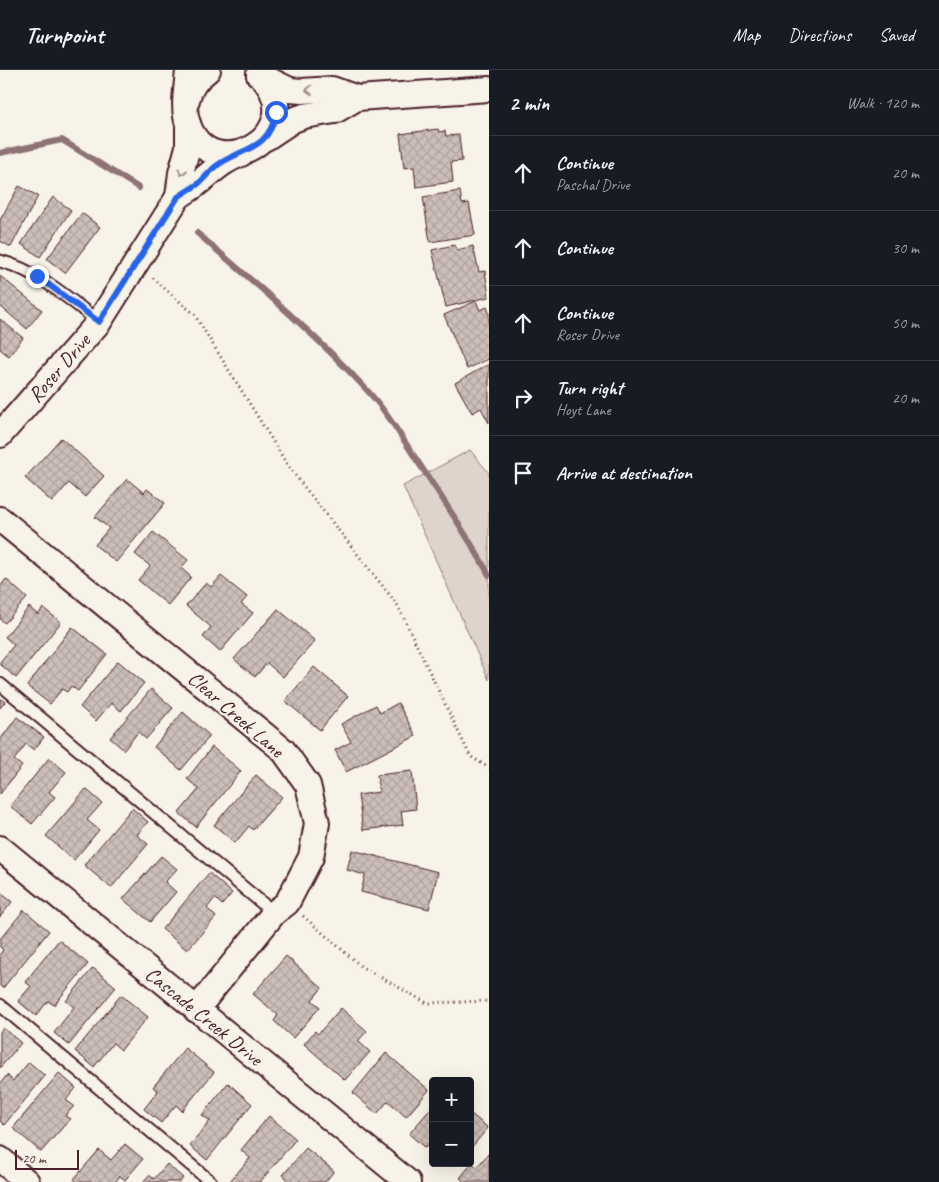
<!DOCTYPE html>
<meta charset="utf-8">
<style>
:root{--surface:#171b24;--page:#242831;--text:#f1f3f6;--muted:#9ea1a6;--line:#363941}
body{margin:0;font-family:Caveat,sans-serif;background:var(--page);color:var(--text)}
.controls{position:absolute;right:15px;bottom:15px;display:grid;overflow:hidden;border-radius:5px;box-shadow:0 5px 20px #0002}
.controls button{width:45px;height:45px;display:grid;place-items:center;padding:0;border:0;border-bottom:1px solid var(--line);background:var(--surface);color:var(--text);font:25px sans-serif}
.scale{position:absolute;left:15px;bottom:12px;width:64px;box-sizing:border-box;padding-left:5px;border:2px solid #4a1f2b;border-top:0;font-size:14px;line-height:18px;white-space:nowrap;color:#4a1f2b;-webkit-text-stroke:4px #f7f3e8;paint-order:stroke}
.stop{position:absolute;width:15px;height:15px;margin:-11px;border:4px solid #2563eb;border-radius:50%;background:#fff}
.stop.end{background:#2563eb;border-color:#fff;box-shadow:0 1px 5px #0008}
.list{margin:0;padding:0;list-style:none}
h2{display:flex;justify-content:space-between;align-items:center;height:65px;margin:0;padding:0 20px;font-size:21px}
h2 small{font-size:16px;font-weight:400;color:var(--muted)}
.list li{display:grid;grid-template-columns:32px 1fr auto;gap:15px;align-items:center;box-sizing:border-box;height:75px;padding:0 20px;border-top:1px solid var(--line)}
.list b{display:block;font-size:19px;white-space:nowrap}
.list p{margin:0;font-size:16px;white-space:nowrap;color:var(--muted)}
.list em{font-size:16px;font-style:normal;color:var(--muted)}
.icon{flex:none;width:28px;height:28px;fill:none;stroke:currentColor;stroke-width:2;stroke-linecap:round;stroke-linejoin:round}
.map{position:relative;flex:none;width:489px;height:1112px;overflow:hidden}
header{display:flex;align-items:center;gap:30px;box-sizing:border-box;height:70px;padding:0 25px;background:var(--surface);border-bottom:1px solid var(--line)}
header strong{font-size:24px}
nav{display:flex;gap:28px;margin-inline-start:auto;font-size:18px}
main{display:flex}
aside{flex:1;background:var(--surface)}
.map>svg:first-child{display:block}
.park{fill:#ded4cc;stroke:#947a7c}
.lines{fill:none;stroke-linecap:round;stroke-linejoin:round}
.stream{stroke:#8e7275;stroke-width:6}
.building{fill:url(#building-cross-hatch);stroke:#4a1f2b}
.service-casing{stroke:#4a1f2b;stroke-width:15}
.minor-casing{stroke:#4a1f2b;stroke-width:28}
.path{stroke:#4a1f2b;stroke-width:3;stroke-dasharray:1 4;stroke-linecap:butt}
.service{stroke:#f7f3e8;stroke-width:11}
.minor{stroke:#f7f3e8;stroke-width:24}
.oneway{stroke:#a0898a}
.route{stroke:#2563eb;stroke-width:6}
.labels{text-anchor:middle;stroke-width:5;stroke-linejoin:round;paint-order:stroke}
.street-label{font-size:21px;fill:#4a1f2b;stroke:#f7f3e8}
</style>
<header>
<strong>Turnpoint</strong>
<nav><a>Map</a><a>Directions</a><a>Saved</a></nav>
</header>
<main>
<div class="map">
<svg width="489" height="1112" viewBox="0 0 489 1112">
<defs>
<pattern id="building-cross-hatch" width="8" height="8" patternUnits="userSpaceOnUse" patternTransform="scale(1.25)"><rect width="8" height="8" fill="#ccbfb9"/><path d="M0 0l8 8M0 8l8-8" fill="none" stroke="#b1a49f"/></pattern>
</defs>
<rect width="100%" height="100%" fill="#f7f3e8"/>
<filter id="ink" filterUnits="userSpaceOnUse"><feTurbulence type="fractalNoise" baseFrequency=".02" numOctaves="2"/><feDisplacementMap in="SourceGraphic" scale="10" xChannelSelector="R" yChannelSelector="G"/><feConvolveMatrix kernelMatrix="1 2 1 2 8 2 1 2 1" color-interpolation-filters="sRGB"/></filter>
<g filter="url(#ink)">
<path class="park" d="M 470,380 L 489,403 L 489,610 L 403,416 Z"/>
<g class="lines">
<g class="stream">
<path d="M 0,83 L 62,70 L 139,118"/>
<path d="M 197,163 C 255,213 313,262 365,318 C 384,338 399,363 414,386 C 440,425 467,464 489,505"/>
</g>
</g>
<g class="building">
<path d="M 438,59 L 439,62 L 445,61 L 446,66 L 459,65 L 462,91 L 451,92 L 453,112 L 416,117 L 414,97 L 404,98 L 400,64 Z"/>
<path d="M 19,116 L 38,126 L 11,177 L 0,171 L 0,150 Z"/>
<path d="M 460,121 L 462,134 L 469,133 L 475,165 L 430,172 L 423,127 Z"/>
<path d="M 53,127 L 71,140 L 40,187 L 21,174 Z"/>
<path d="M 82,143 L 100,157 L 65,203 L 47,189 Z"/>
<path d="M 454,175 L 457,180 L 473,176 L 479,202 L 485,201 L 489,227 L 446,237 L 432,180 Z"/>
<path d="M 0,206 L 42,240 L 27,259 L 0,236 Z"/>
<path d="M 476,231 L 480,240 L 487,237 L 489,243 L 489,289 L 467,299 L 444,245 Z"/>
<path d="M 0,249 L 23,268 L 9,286 L 0,279 Z"/>
<path d="M 489,294 L 489,353 L 481,338 L 472,343 L 455,313 Z"/>
<path d="M 61,368 L 104,406 L 85,427 L 69,413 L 52,432 L 25,408 Z"/>
<path d="M 127,409 L 144,423 L 147,419 L 165,433 L 116,492 L 95,475 L 109,458 L 95,447 Z"/>
<path d="M 153,462 L 188,490 L 181,498 L 191,507 L 168,535 L 138,510 L 150,496 L 135,484 Z"/>
<path d="M 221,506 L 247,527 L 241,534 L 253,543 L 220,582 L 203,567 L 211,557 L 186,536 L 206,513 L 211,517 Z"/>
<path d="M 6,509 L 27,528 L 5,553 L 0,549 L 0,517 Z"/>
<path d="M 29,537 L 38,545 L 43,538 L 61,552 L 16,608 L 0,594 L 0,592 L 14,575 L 5,567 Z"/>
<path d="M 278,539 L 315,571 L 283,607 L 267,593 L 255,607 L 234,589 Z"/>
<path d="M 72,557 L 107,584 L 78,621 L 71,616 L 67,622 L 62,619 L 50,634 L 27,616 Z"/>
<path d="M 118,591 L 144,613 L 121,641 L 111,633 L 96,651 L 80,637 Z"/>
<path d="M 314,597 L 348,626 L 320,660 L 285,631 Z"/>
<path d="M 151,619 L 173,638 L 146,669 L 138,662 L 124,680 L 110,668 Z"/>
<path d="M 0,628 L 5,632 L 0,638 Z"/>
<path d="M 398,633 L 416,666 L 346,702 L 335,680 L 351,672 L 341,654 L 376,635 L 380,643 Z"/>
<path d="M 183,642 L 210,666 L 181,700 L 154,677 Z"/>
<path d="M 17,647 L 44,667 L 34,680 L 26,674 L 14,690 L 22,696 L 0,724 L 0,670 Z"/>
<path d="M 212,677 L 241,701 L 196,757 L 179,743 L 199,719 L 187,709 Z"/>
<path d="M 49,688 L 66,702 L 49,722 L 55,727 L 32,754 L 10,736 Z"/>
<path d="M 412,701 L 416,739 L 401,741 L 403,755 L 363,760 L 358,725 L 379,722 L 377,705 Z"/>
<path d="M 256,705 L 282,727 L 253,760 L 249,756 L 235,773 L 214,755 Z"/>
<path d="M 86,719 L 102,733 L 87,750 L 99,760 L 74,790 L 46,766 Z"/>
<path d="M 132,738 L 148,752 L 137,765 L 148,774 L 111,818 L 84,795 Z"/>
<path d="M 352,780 L 438,802 L 429,839 L 361,822 L 365,805 L 347,800 Z"/>
<path d="M 161,786 L 177,799 L 165,812 L 176,822 L 150,852 L 123,829 Z"/>
<path d="M 209,803 L 232,823 L 222,835 L 215,828 L 207,838 L 216,847 L 187,880 L 162,859 Z"/>
<path d="M 0,822 L 12,832 L 0,847 Z"/>
<path d="M 24,840 L 49,861 L 3,918 L 0,916 L 0,884 L 3,880 L 0,877 L 0,869 Z"/>
<path d="M 59,870 L 88,894 L 54,935 L 48,931 L 36,946 L 18,931 L 31,916 L 25,912 Z"/>
<path d="M 286,886 L 322,918 L 312,930 L 320,937 L 293,968 L 274,951 L 278,945 L 253,924 Z"/>
<path d="M 93,898 L 116,917 L 69,975 L 54,963 L 74,937 L 66,931 Z"/>
<path d="M 121,925 L 148,947 L 121,980 L 113,973 L 94,997 L 75,981 Z"/>
<path d="M 341,938 L 367,961 L 358,971 L 370,982 L 345,1010 L 304,974 L 315,961 L 318,964 Z"/>
<path d="M 3,958 L 21,973 L 0,998 L 0,962 Z"/>
<path d="M 185,978 L 214,1002 L 182,1041 L 176,1035 L 161,1053 L 144,1039 L 158,1021 L 153,1017 Z"/>
<path d="M 386,983 L 429,1020 L 406,1047 L 388,1031 L 377,1044 L 353,1023 Z"/>
<path d="M 29,992 L 45,1006 L 4,1055 L 0,1051 L 0,1014 L 7,1005 L 13,1011 Z"/>
<path d="M 59,1003 L 76,1018 L 66,1030 L 74,1036 L 65,1046 L 70,1049 L 41,1082 L 13,1058 Z"/>
<path d="M 228,1013 L 252,1034 L 207,1090 L 190,1076 L 210,1051 L 202,1045 Z"/>
<path d="M 433,1036 L 433,1070 L 425,1078 L 409,1064 Z"/>
<path d="M 470,1043 L 488,1058 L 470,1079 Z"/>
<path d="M 269,1046 L 296,1069 L 260,1112 L 232,1112 L 230,1111 L 250,1088 L 241,1080 Z"/>
<path d="M 125,1074 L 143,1089 L 125,1110 L 120,1106 L 115,1112 L 77,1112 L 74,1109 L 99,1080 L 111,1090 Z"/>
<path d="M 306,1078 L 334,1101 L 325,1112 L 290,1112 L 283,1105 Z"/>
<path d="M 489,1083 L 489,1112 L 465,1112 L 460,1108 L 472,1093 L 477,1097 Z"/>
<path d="M 167,1094 L 183,1108 L 180,1112 L 143,1112 L 149,1105 L 154,1109 Z"/>
</g>
<g class="lines">
<g class="service-casing">
<g id="service">
<path d="M 0,191 C 38,201 68,228 99,252"/>
<path d="M 0,614 L 274,843"/>
<path d="M 0,935 L 211,1112"/>
</g>
</g>
<g class="minor-casing">
<g id="minor">
<path d="M 188,0 C 187,17 182,37 188,54 C 212,123 317,60 259,4"/>
<path d="M 259,5 L 290,20 L 302,21 L 332,19 L 357,28 L 489,19"/>
<path d="M 187,30 C 190,16 198,8 208,0"/>
<path d="M 188,54 L 188,77 L 181,103 L 178,127 C 185,122 192,118 198,113 C 215,100 221,92 241,84"/>
<path d="M 266,68 L 293,50 L 304,46 L 335,41 L 357,28"/>
<path d="M 0,365 L 99,252 L 178,127"/>
<path d="M 0,449 L 283,680 L 308,715 L 317,753 L 311,787 L 287,833 L 274,843 L 196,940"/>
<path d="M 0,778 L 408,1112"/>
<path d="M 0,1089 L 27,1112"/>
</g>
</g>
<g class="path">
<path d="M 153,208 L 194,244 L 290,399 L 397,534 L 470,686 L 489,698"/>
<path d="M 303,846 L 362,897 L 427,933 L 489,931"/>
</g>
<use href="#service" class="service"/>
<use href="#minor" class="minor"/>
</g>
<defs><path id="oneway-chevron" d="M-2-3.5L2.5 0L-2 3.5" fill="none" stroke-width="1.6" stroke-linecap="round" stroke-linejoin="round" transform="scale(1.25)"/></defs>
<g class="oneway">
<use href="#oneway-chevron" transform="translate(309 20) rotate(177)"/>
<use href="#oneway-chevron" transform="translate(182 102) rotate(104)"/>
</g>
</g>
<g class="lines" filter="url(#ink)">
<path class="route" d="M 37,206 L 99,252 L 178,127 C 185,122 192,118 198,114 C 204,109 209,102 215,97 C 241,77 269,82 276,42"/>
</g>
<g class="labels">
<g class="street-label">
<text transform="translate(59 298) rotate(-49)" y="7">Roser Drive</text>
<text transform="translate(236 644) rotate(41)" y="7">Clear Creek Lane</text>
<text transform="translate(204 946) rotate(39)" y="7">Cascade Creek Drive</text>
</g>
</g>
</svg>
<div class="controls">
<button>+</button>
<button>−</button>
</div>
<div class="scale">20 m</div>
<div class="stop" style="left:276px;top:42px"></div>
<div class="stop end" style="left:37px;top:206px"></div>
</div>
<aside>
<h2>2 min<small>Walk · 120 m</small></h2>
<ul class="list">
<li><svg class="icon" aria-label="ahead" viewBox="0 0 24 24"><path d="M12 20V5M6 11l6-6 6 6"/></svg><div><b>Continue</b><p>Paschal Drive</p></div><em>20 m</em></li>
<li><svg class="icon" aria-label="ahead" viewBox="0 0 24 24"><path d="M12 20V5M6 11l6-6 6 6"/></svg><div><b>Continue</b></div><em>30 m</em></li>
<li><svg class="icon" aria-label="ahead" viewBox="0 0 24 24"><path d="M12 20V5M6 11l6-6 6 6"/></svg><div><b>Continue</b><p>Roser Drive</p></div><em>50 m</em></li>
<li><svg class="icon" aria-label="right" viewBox="0 0 24 24"><path d="M7 20v-9h11M14 6l5 5-5 5"/></svg><div><b>Turn right</b><p>Hoyt Lane</p></div><em>20 m</em></li>
<li><svg class="icon" aria-label="arrive" viewBox="0 0 24 24"><path d="M6 21V4h12l-3 4 3 4H6"/></svg><div><b>Arrive at destination</b></div></li>
</ul>
</aside>
</main>
